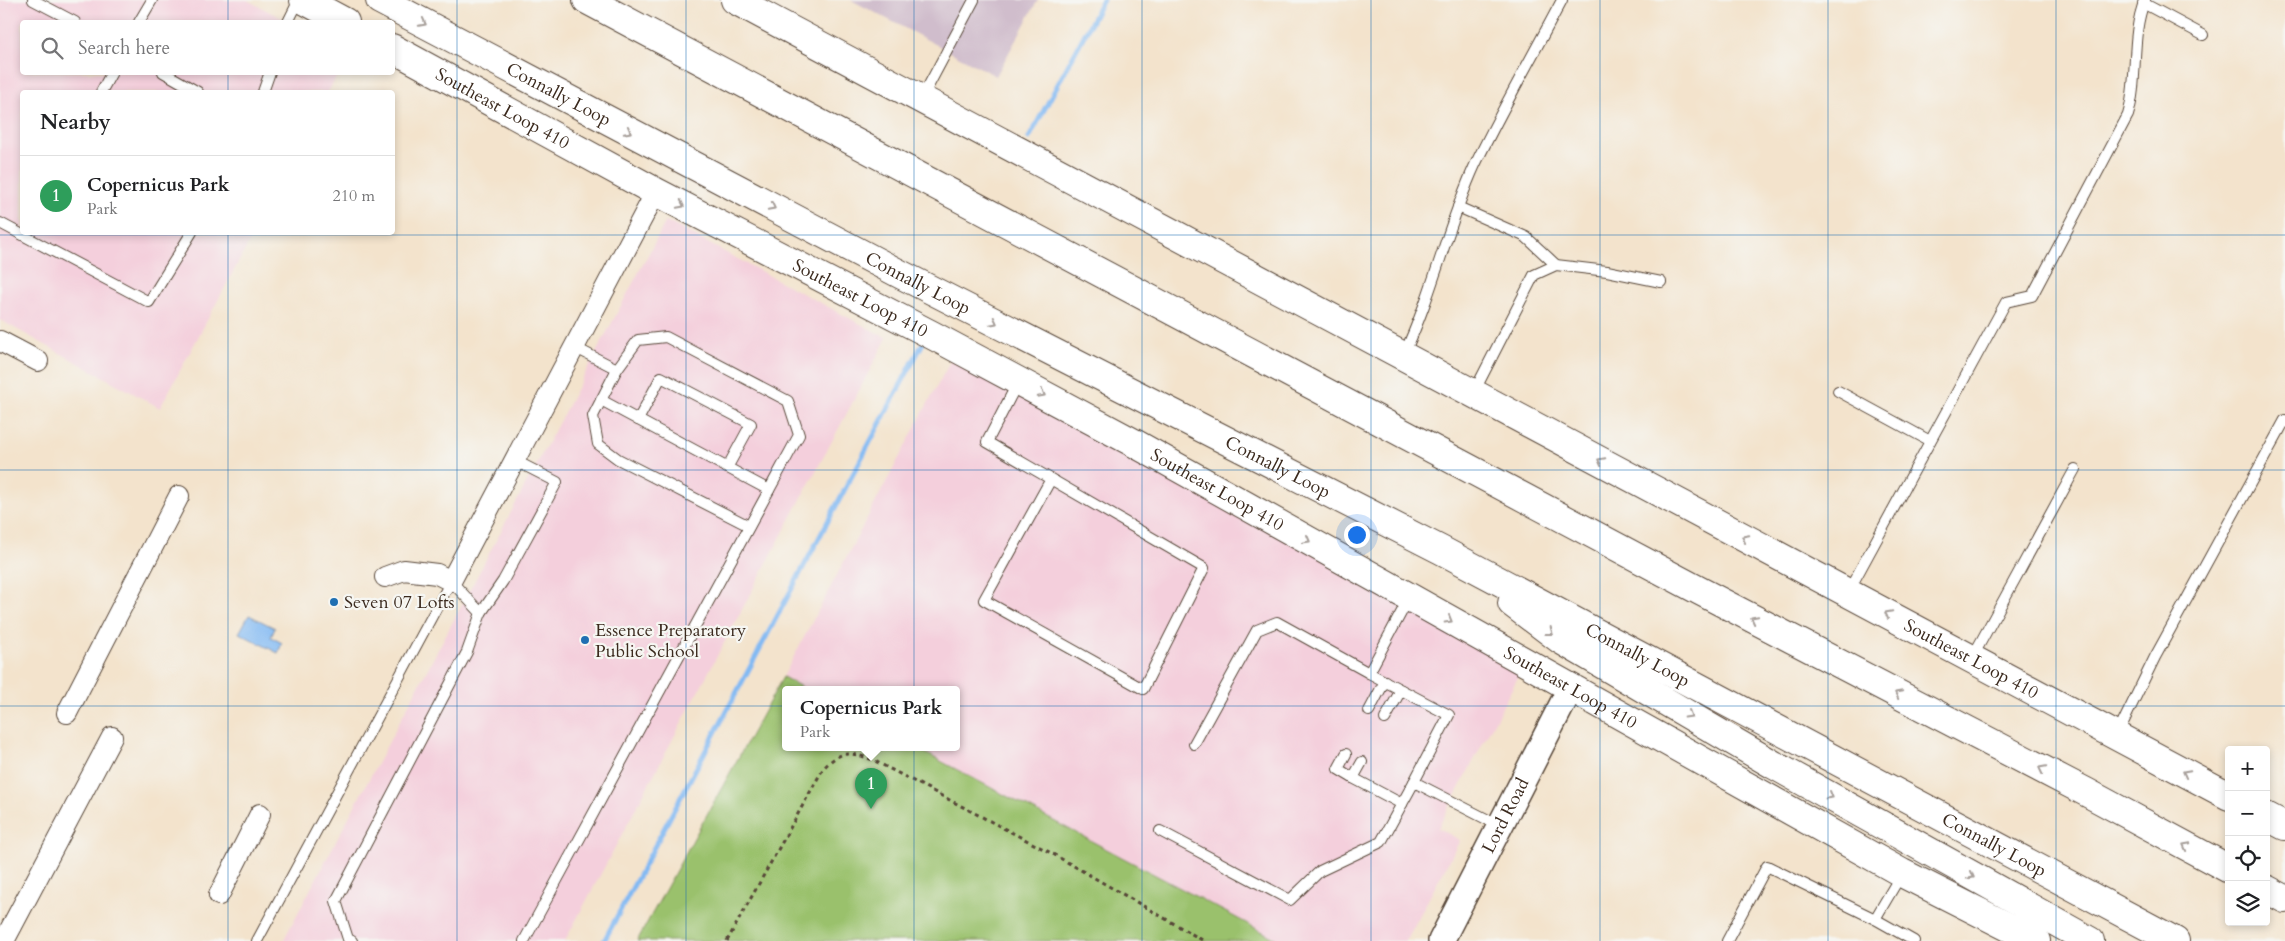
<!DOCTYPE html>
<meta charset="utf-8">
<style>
:root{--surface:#fff;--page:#f6f6f6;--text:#202124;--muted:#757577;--line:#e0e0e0;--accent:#1f6fb2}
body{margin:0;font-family:Cardo,serif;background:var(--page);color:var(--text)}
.controls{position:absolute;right:15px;bottom:15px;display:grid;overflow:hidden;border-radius:5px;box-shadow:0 2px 8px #0003}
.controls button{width:45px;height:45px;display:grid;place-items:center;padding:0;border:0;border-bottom:1px solid var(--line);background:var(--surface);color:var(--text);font:25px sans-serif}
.you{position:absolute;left:1356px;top:534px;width:18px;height:18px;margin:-12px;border:4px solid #fff;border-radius:50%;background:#1a73e8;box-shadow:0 0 0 8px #1a73e833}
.badge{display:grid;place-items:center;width:32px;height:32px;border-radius:50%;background:var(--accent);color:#fff;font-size:16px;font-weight:700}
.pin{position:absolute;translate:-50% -41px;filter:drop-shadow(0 1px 2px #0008)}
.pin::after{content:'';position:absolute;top:26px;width:18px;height:15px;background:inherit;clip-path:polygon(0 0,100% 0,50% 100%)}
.popup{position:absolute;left:782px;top:686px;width:178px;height:65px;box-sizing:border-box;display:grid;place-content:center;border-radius:5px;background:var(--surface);filter:drop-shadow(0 1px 4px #0005);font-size:16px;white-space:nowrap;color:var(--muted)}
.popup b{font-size:19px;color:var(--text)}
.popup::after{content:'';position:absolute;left:50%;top:100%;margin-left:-10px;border:10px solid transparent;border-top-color:var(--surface)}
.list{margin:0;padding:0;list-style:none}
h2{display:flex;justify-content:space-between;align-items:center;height:65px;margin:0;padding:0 20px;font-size:21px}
h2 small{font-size:16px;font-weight:400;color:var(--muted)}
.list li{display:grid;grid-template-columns:32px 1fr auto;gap:15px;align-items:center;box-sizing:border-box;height:80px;padding:0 20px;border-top:1px solid var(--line)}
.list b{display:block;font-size:19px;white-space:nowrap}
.list p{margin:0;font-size:16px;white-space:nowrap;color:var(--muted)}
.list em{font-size:16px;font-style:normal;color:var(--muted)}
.icon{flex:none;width:28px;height:28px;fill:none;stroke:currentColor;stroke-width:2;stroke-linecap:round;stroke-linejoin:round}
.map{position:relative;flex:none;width:2285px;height:941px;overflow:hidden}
.search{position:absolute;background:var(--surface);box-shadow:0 2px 8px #0003;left:20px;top:20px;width:375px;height:55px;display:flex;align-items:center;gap:12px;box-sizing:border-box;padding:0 18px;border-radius:5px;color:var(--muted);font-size:19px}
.panel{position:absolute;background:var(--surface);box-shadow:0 2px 8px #0003;left:20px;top:90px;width:375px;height:145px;border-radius:5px}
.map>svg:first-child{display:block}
.built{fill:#f4cfdc}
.industrial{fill:#d0bdcc}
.green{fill:#9ac16c;stroke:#6a7645}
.water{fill:#83baf3;stroke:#5f7288}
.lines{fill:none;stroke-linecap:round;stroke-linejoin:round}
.stream{stroke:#83baf3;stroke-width:5}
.service-casing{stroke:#574638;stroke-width:12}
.minor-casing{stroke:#574638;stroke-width:22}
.tertiary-casing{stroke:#574638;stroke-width:28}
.secondary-casing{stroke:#574638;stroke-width:30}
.motorway-casing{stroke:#574638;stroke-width:30}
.path{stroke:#574638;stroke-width:3;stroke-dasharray:4 4;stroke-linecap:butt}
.service{stroke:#fff;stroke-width:10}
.minor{stroke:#fff;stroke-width:20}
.tertiary{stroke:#fff;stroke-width:25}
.secondary{stroke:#fff;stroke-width:28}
.motorway{stroke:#fff;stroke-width:28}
.oneway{stroke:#a79f9a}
.grid{fill:none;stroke:#1f6fb2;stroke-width:1;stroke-opacity:0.55}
.poi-dot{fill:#1f6fb2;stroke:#f6f6f2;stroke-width:2}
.labels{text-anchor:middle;stroke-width:4.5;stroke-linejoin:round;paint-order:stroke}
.street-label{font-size:18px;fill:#3b2a1e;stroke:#f6f6f2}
.poi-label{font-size:18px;fill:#3b2a1e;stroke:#f6f6f2;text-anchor:start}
</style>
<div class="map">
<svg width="2285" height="941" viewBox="0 0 2285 941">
<rect width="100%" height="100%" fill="#f6f6f2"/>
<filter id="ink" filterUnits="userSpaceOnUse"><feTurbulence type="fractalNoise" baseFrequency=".02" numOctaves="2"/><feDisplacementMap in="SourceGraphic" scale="10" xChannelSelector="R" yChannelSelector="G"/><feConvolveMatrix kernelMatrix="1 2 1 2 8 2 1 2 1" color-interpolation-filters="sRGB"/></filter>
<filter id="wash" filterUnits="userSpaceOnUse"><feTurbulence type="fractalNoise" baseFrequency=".0096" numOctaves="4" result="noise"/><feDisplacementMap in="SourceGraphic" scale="20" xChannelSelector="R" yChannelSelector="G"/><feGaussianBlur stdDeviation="1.12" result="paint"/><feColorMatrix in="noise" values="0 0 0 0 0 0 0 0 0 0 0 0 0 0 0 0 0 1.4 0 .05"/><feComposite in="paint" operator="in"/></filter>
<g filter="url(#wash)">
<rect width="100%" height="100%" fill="#f3e3cc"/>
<g class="built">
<path d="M 0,0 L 247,0 L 289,22 L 22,22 L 22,72 L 339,73 L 328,92 L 22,92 L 22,232 L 254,233 L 160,408 L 0,320 Z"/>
<path d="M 666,221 L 887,338 L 565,941 L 283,941 Z"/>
<path d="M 952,358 L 1526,662 L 1438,828 L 1460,840 L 1406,941 L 1280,941 L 916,748 L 956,748 L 956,690 L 807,690 L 783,677 Z"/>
</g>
<path class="industrial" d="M 851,0 L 1038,0 L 996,76 Z"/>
<path class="green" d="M 783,677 L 807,690 L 786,690 L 786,748 L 916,748 L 1280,941 L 637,941 Z"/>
<path class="water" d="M 249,615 L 275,628 L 271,637 L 282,643 L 278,653 L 239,633 Z"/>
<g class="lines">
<g class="stream">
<path d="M 1029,138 L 1103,0"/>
<path d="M 604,941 L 924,341"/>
</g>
</g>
</g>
<g filter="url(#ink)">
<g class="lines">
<g class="service-casing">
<g id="service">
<path d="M 33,0 L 75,22"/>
<path d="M 2143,3 L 2203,35"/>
<path d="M 139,22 L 152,0"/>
<path d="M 288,22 L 299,0"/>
<path d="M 163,72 L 198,92"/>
<path d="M 101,92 L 112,72"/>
<path d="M 263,92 L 270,72"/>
<path d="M 922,98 L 974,0"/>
<path d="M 1458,207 L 1526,237 L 1556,265"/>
<path d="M 0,223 L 149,302 L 192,232"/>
<path d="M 1404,354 C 1433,293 1447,226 1475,165 C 1502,109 1533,55 1562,0"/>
<path d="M 617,369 L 593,416 L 598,444 L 618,459 L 749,526"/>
<path d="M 1018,382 L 987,442 L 1204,568 L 1143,689 L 984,600 L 1051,479"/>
<path d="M 1838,391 L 1930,441"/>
<path d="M 1474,392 L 1534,275 L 1556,265 L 1607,271 L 1661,282"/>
<path d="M 601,400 L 769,490"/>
<path d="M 638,420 L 661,377 L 751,424 L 727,468"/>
<path d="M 1848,592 L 2006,302 L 2032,296 L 2128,115 C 2139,78 2130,36 2145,0"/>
<path d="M 1409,598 L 1369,673 L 1449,715 L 1414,782 L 1500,826"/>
<path d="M 1972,658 L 2075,469"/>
<path d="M 1369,711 L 1385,681"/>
<path d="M 1385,719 L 1401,690"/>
<path d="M 2117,735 L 2155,657 L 2285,420"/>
<path d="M 1194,744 L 1257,630 L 1277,622 L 1369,673"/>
<path d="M 1346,754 L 1338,769 L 1353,778"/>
<path d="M 1362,762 L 1353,778 L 1402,804"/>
<path d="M 1160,831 L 1290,900 L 1320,871 L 1381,842 L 1414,782"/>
<path d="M 1875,919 L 1914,941"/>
<path d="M 257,941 L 451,581 L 481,613"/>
<path d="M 352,941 L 348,939 L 336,901 L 467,652 L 481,613 L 503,581 L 557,482 L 514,460"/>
<path d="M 524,941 L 799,435 L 788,401 L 666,337 L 638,340 L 617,369 L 574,347"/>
<path d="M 1727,941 L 1767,866 L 1875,919 L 1902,873"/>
</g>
</g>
<g class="minor-casing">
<g id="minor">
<path d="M 0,341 L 38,361"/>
<path d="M 385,577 L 404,570 L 437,574 L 451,581 L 656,192"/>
<path d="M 67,713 L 179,496"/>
<path d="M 219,895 L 260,814"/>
<path d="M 4,941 L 112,737"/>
</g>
</g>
<g class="tertiary-casing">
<g id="tertiary">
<path id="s1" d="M 1441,941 L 1570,689"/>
</g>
</g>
<g class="secondary-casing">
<g id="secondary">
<path d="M 304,0 L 345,22"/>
<path id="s2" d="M 735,0 L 2229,796"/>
<path id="s3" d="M 392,48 L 656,192 L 932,335 L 1136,444 L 1902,873 L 2036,941"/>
<path d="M 2266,816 L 2285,826"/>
</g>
</g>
<g class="motorway-casing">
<g id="motorway">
<path id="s4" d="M 380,0 L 900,274 L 1441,550 L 2175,941"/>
<path d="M 587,0 L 1700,591 L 2086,792 L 2229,869"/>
<path d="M 1512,603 L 1561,640 L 1774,765 L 2090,941"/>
<path d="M 2266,889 L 2285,899"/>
</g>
</g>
<path class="path" d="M 727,941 L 823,769 C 840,749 851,752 873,760 L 1053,854 L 1204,941"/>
<use href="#service" class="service"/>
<use href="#minor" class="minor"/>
<use href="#tertiary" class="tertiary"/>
<use href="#secondary" class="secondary"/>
<use href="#motorway" class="motorway"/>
</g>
<defs><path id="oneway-chevron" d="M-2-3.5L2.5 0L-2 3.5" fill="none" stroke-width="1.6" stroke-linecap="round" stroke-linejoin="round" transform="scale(1.25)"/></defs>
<g class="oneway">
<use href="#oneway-chevron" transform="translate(423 23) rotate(28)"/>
<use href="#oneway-chevron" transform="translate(628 131) rotate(28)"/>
<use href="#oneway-chevron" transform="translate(681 205) rotate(27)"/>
<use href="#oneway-chevron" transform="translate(772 207) rotate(27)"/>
<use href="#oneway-chevron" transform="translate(994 322) rotate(27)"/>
<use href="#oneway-chevron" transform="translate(1042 394) rotate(28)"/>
<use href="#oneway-chevron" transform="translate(1601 461) rotate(-152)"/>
<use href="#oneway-chevron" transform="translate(1745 538) rotate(-152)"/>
<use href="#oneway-chevron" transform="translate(1307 540) rotate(29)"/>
<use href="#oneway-chevron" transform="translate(1888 614) rotate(-152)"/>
<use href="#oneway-chevron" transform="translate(1754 619) rotate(-153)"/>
<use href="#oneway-chevron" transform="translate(1449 620) rotate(30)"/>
<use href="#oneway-chevron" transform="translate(1550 632) rotate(37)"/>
<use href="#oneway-chevron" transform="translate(1898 694) rotate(-153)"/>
<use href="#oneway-chevron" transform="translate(1689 715) rotate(30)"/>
<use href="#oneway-chevron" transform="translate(2042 769) rotate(-153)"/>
<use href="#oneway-chevron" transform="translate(2186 773) rotate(-152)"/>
<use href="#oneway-chevron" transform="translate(1830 796) rotate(30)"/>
<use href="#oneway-chevron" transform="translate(2186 846) rotate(-152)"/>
<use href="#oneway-chevron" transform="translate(1971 876) rotate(29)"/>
</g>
</g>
<path class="grid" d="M 228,0 L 228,22M 457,0 L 457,941M 686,0 L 686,941M 914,0 L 914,941M 1142,0 L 1142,941M 1371,0 L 1371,941M 1600,0 L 1600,941M 1828,0 L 1828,941M 2056,0 L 2056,941M 228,72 L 228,92M 228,232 L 228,941M 0,235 L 2285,235M 0,470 L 2285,470M 0,706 L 2285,706"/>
<g class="poi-dot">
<circle cx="334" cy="602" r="5"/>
<circle cx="585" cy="640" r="5"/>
</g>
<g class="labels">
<g class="street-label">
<text dy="6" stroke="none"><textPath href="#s4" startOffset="202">Connally Loop</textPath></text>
<text dy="6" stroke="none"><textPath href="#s3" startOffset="126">Southeast Loop 410</textPath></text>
<text dy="6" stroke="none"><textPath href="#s4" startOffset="608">Connally Loop</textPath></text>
<text dy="6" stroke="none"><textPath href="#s3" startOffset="531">Southeast Loop 410</textPath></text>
<text dy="6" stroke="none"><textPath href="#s4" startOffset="1012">Connally Loop</textPath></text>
<text dy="6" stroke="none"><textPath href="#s3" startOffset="936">Southeast Loop 410</textPath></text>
<text dy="6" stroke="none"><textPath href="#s4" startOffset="1418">Connally Loop</textPath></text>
<text dy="6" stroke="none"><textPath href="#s2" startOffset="1401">Southeast Loop 410</textPath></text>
<text dy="6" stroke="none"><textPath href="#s3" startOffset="1341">Southeast Loop 410</textPath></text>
<text dy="6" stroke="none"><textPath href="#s1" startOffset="141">Lord Road</textPath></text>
<text dy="6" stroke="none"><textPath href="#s4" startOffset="1822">Connally Loop</textPath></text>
</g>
<g class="poi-label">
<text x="344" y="608">Seven 07 Lofts</text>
<text x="595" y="636">Essence Preparatory<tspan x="595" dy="21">Public School</tspan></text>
</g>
</g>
</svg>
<div class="controls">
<button>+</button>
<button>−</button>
<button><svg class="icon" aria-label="locate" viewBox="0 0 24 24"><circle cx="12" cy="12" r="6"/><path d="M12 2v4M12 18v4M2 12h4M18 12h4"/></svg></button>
<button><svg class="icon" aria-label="layers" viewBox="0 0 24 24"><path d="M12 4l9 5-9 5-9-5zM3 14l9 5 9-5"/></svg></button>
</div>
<div class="you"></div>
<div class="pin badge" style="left:871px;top:809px;background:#2e9e5b">1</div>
<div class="popup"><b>Copernicus Park</b>Park</div>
<div class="search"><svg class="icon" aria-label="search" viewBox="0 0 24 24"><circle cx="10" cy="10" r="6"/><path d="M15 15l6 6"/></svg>Search here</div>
<section class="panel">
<h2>Nearby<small></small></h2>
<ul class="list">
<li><span class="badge" style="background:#2e9e5b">1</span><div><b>Copernicus Park</b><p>Park</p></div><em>210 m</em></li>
</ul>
</section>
</div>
